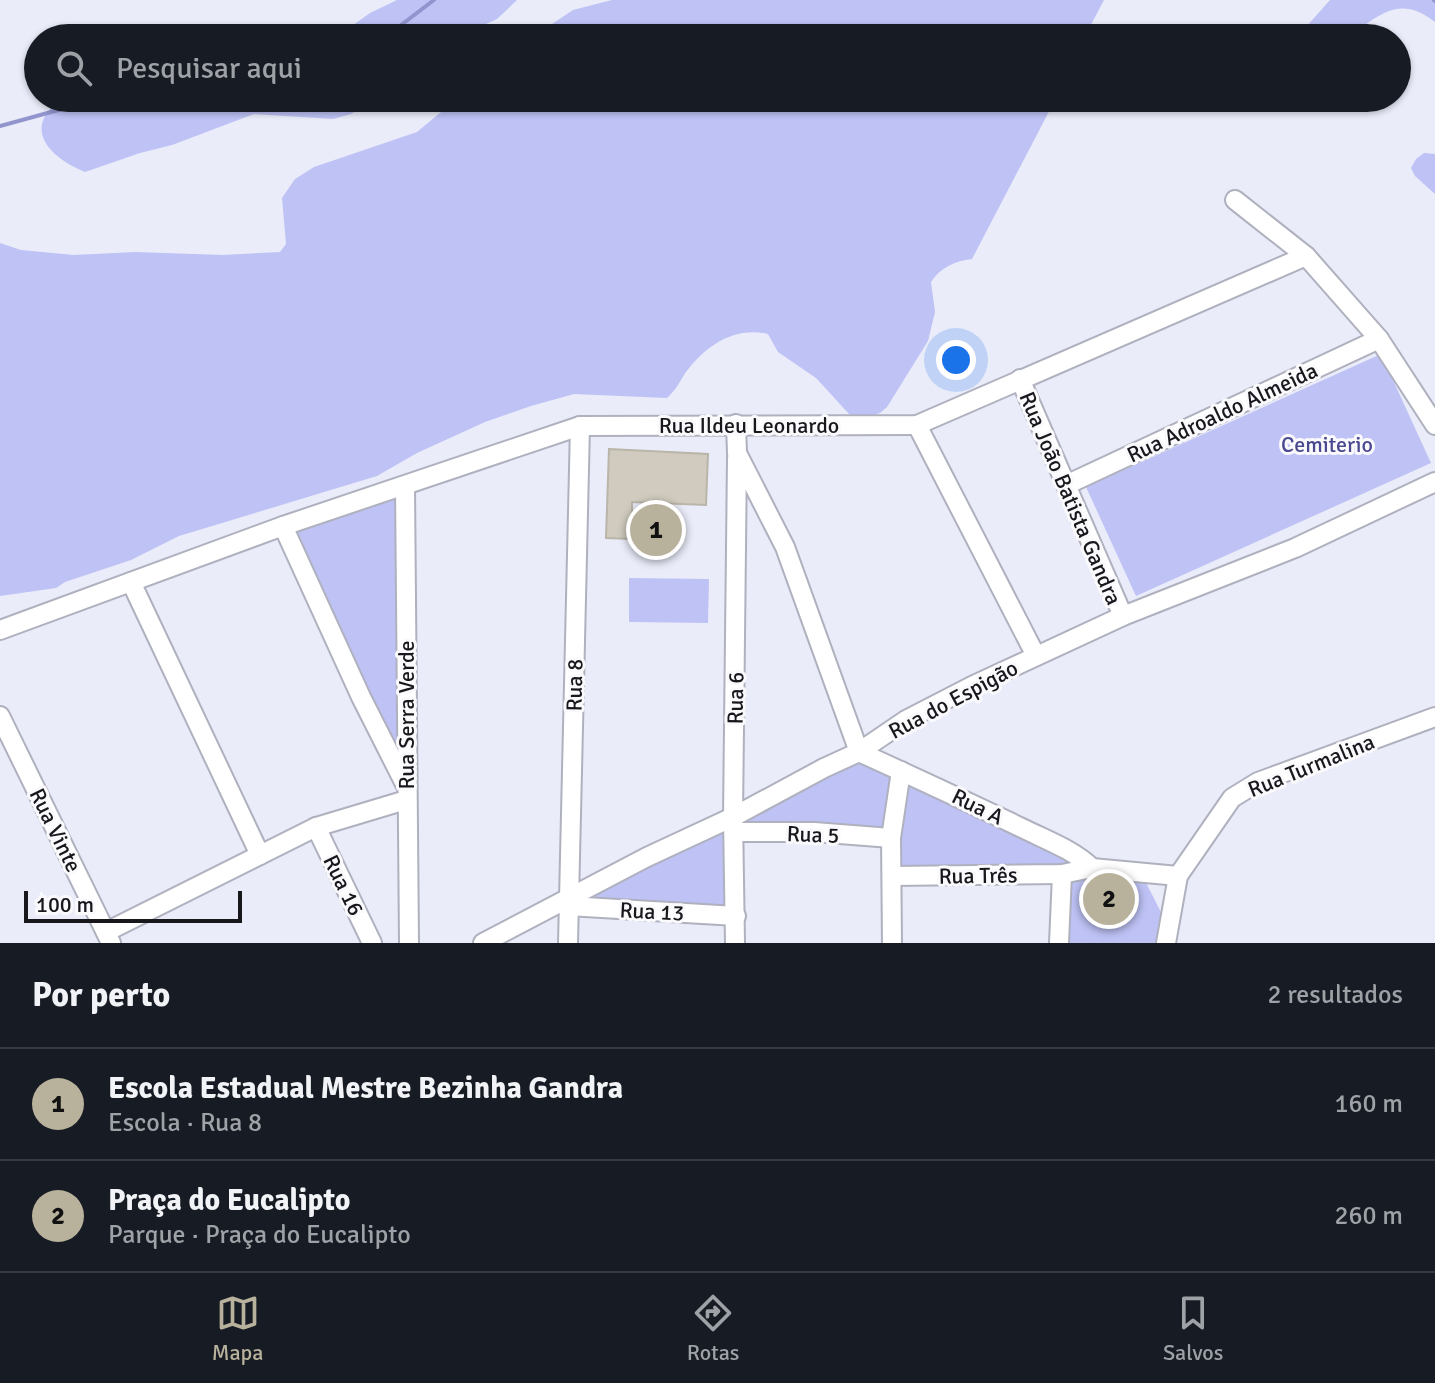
<!DOCTYPE html>
<html lang="pt">
<meta charset="utf-8">
<style>
:root{--surface:#171b24;--page:#20242c;--text:#f1f3f6;--muted:#9ea1a6;--line:#363941;--accent:#b8b19c}
body{margin:0;font-family:Signika,sans-serif;background:var(--page);color:var(--text)}
.scale{position:absolute;left:24px;bottom:20px;width:218px;box-sizing:border-box;padding-left:8px;border:4px solid #17171c;border-top:0;font-size:22px;line-height:28px;white-space:nowrap;color:#17171c;-webkit-text-stroke:6px #fafafd;paint-order:stroke}
.you{position:absolute;left:956px;top:360px;width:28px;height:28px;margin:-20px;border:6px solid #fff;border-radius:50%;background:#1a73e8;box-shadow:0 0 0 12px #1a73e833}
.badge{display:grid;place-items:center;width:52px;height:52px;border-radius:50%;background:var(--accent);color:#111;font-size:26px;font-weight:700}
.pin{position:absolute;translate:-50% -50%;border:4px solid #fff;box-shadow:0 2px 8px #0006}
.list{margin:0;padding:0;list-style:none}
h2{display:flex;justify-content:space-between;align-items:center;height:104px;margin:0;padding:0 32px;font-size:34px}
h2 small{font-size:26px;font-weight:400;color:var(--muted)}
.list li{display:grid;grid-template-columns:52px 1fr auto;gap:24px;align-items:center;box-sizing:border-box;height:112px;padding:0 32px;border-top:2px solid var(--line)}
.list b{display:block;font-size:30px;white-space:nowrap}
.list p{margin:0;font-size:26px;white-space:nowrap;color:var(--muted)}
.list em{font-size:26px;font-style:normal;color:var(--muted)}
.icon{flex:none;width:44px;height:44px;fill:none;stroke:currentColor;stroke-width:2;stroke-linecap:round;stroke-linejoin:round}
.map{position:relative;flex:none;width:1435px;height:943px;overflow:hidden}
.search{position:absolute;background:var(--surface);box-shadow:0 2px 6px #0004;left:24px;right:24px;top:24px;height:88px;display:flex;align-items:center;gap:20px;box-sizing:border-box;padding:0 28px;border-radius:44px;color:var(--muted);font-size:30px}
.sheet{height:328px;background:var(--surface)}
nav{display:flex;justify-content:space-around;align-items:center;box-sizing:border-box;height:112px;border-top:2px solid var(--line);background:var(--surface);font-size:22px;color:var(--muted)}
nav a{display:grid;justify-items:center;gap:4px}
nav .on{color:var(--accent)}
.map>svg:first-child{display:block}
.green{fill:#bec2f5}
.lines{fill:none;stroke-linecap:round;stroke-linejoin:round}
.stream{stroke:#9295cd;stroke-width:4}
.building{fill:#d0cbbe;stroke:#b9b5a8;stroke-width:2}
.minor-casing{stroke:#afb1be;stroke-width:22}
.minor{stroke:#fff;stroke-width:18}
.labels{text-anchor:middle;stroke-width:6;stroke-linejoin:round;paint-order:stroke}
.street-label{font-size:22px;fill:#17171c;stroke:#fafafd}
.park-label{font-size:22px;fill:#4a498f;stroke:#fafafd}
</style>
<div class="map">
<svg width="1435" height="943" viewBox="0 0 1435 943">
<rect width="100%" height="100%" fill="#eaecfa"/>
<g class="green">
<path d="M 397,0 L 517,0 L 497,19 L 455,38 L 335,38 L 370,13 Z"/>
<path d="M 612,0 L 1104,0 L 1084,38 L 531,38 L 573,10 Z"/>
<path d="M 1330,0 L 1435,0 L 1435,22 C 1407,0 1389,7 1362,27 C 1357,31 1353,37 1347,38 C 1328,42 1297,38 1276,38 L 1306,27 Z"/>
<path d="M 64,98 L 376,98 L 351,114 L 333,119 L 254,114 L 172,145 L 140,153 L 85,172 C 48,157 20,126 64,98 Z"/>
<path d="M 458,98 L 1056,98 L 972,259 C 955,261 941,267 931,282 L 935,312 L 928,341 L 887,407 L 880,413 L 870,416 L 850,415 L 816,378 L 778,352 L 768,334 C 735,326 706,345 686,372 C 680,381 676,390 667,398 L 574,394 L 531,406 L 485,422 L 417,453 L 377,476 L 179,536 L 131,560 L 65,582 L 56,588 L 0,596 L 0,243 L 21,250 L 74,255 L 135,252 L 223,255 L 280,252 L 286,244 L 282,198 L 295,179 L 314,167 L 417,132 Z"/>
<path d="M 1424,153 L 1435,154 L 1435,194 L 1415,176 L 1411,168 L 1416,159 Z"/>
<path d="M 1381,354 L 1431,463 L 1136,596 L 1086,487 Z"/>
<path d="M 404,491 L 403,766 L 286,527 Z"/>
<path d="M 629,578 L 709,579 L 708,623 L 629,622 Z"/>
<path d="M 857,757 L 900,778 L 888,834 L 816,832 L 745,822 Z"/>
<path d="M 904,775 L 1090,867 L 895,869 Z"/>
<path d="M 732,821 L 734,913 L 569,902 Z"/>
<path d="M 1088,871 L 1142,875 L 1165,920 L 1160,943 L 1062,943 L 1065,878 Z"/>
</g>
<g class="lines">
<g class="stream">
<path d="M 1434,0 L 1435,1"/>
<path d="M 384,38 L 434,0"/>
<path d="M 0,126 L 84,103 L 194,101 L 211,98"/>
</g>
</g>
<path class="building" d="M 609,449 L 708,454 L 706,505 L 632,502 L 632,516 L 661,517 L 660,540 L 606,538 Z"/>
<g class="lines">
<g class="minor-casing">
<g id="minor">
<path d="M 1235,200 L 1306,256 L 1379,339 L 1435,425"/>
<path d="M 1020,379 L 1123,616"/>
<path d="M 736,424 L 737,453 L 785,547 L 859,752 C 914,777 968,802 1022,828 C 1046,840 1074,850 1092,868"/>
<path d="M 917,425 L 1036,656"/>
<path d="M 1066,485 L 1379,339"/>
<path d="M 405,486 L 409,943"/>
<path d="M 283,526 L 361,697 L 405,784"/>
<path d="M 131,582 L 260,855"/>
<path d="M 0,630 L 283,526 L 580,426 L 917,425 L 1306,256"/>
<path d="M 0,716 L 111,943"/>
<path d="M 316,827 L 372,943"/>
<path d="M 735,832 L 814,832 L 891,838"/>
<path d="M 893,876 L 1062,874 L 1092,868 L 1178,876"/>
<path d="M 568,906 L 736,916"/>
<path d="M 106,932 L 316,827 L 406,800"/>
<path d="M 483,943 L 647,857 L 733,817 L 824,768 L 859,752 L 906,720 L 972,686 L 1123,616 L 1295,548 L 1435,482"/>
<path d="M 568,943 L 580,426"/>
<path d="M 735,943 L 733,817 L 737,458"/>
<path d="M 892,943 L 891,838 L 901,771"/>
<path d="M 1059,943 L 1062,874"/>
<path d="M 1166,943 L 1178,876 L 1232,798 L 1258,782 L 1435,717"/>
</g>
</g>
<use href="#minor" class="minor"/>
</g>
<g class="labels">
<g class="street-label">
<text transform="translate(1222 412) rotate(-25)" y="8">Rua Adroaldo Almeida</text>
<text x="749" y="433">Rua Ildeu Leonardo</text>
<text transform="translate(1071 498) rotate(67)" y="8">Rua João Batista Gandra</text>
<text transform="translate(574 685) rotate(-89)" y="8">Rua 8</text>
<text transform="translate(735 698) rotate(-89)" y="8">Rua 6</text>
<text transform="translate(953 699) rotate(-28)" y="8">Rua do Espigão</text>
<text transform="translate(406 715) rotate(-90)" y="8">Rua Serra Verde</text>
<text transform="translate(1311 765) rotate(-22)" y="8">Rua Turmalina</text>
<text transform="translate(978 806) rotate(26)" y="8">Rua A</text>
<text transform="translate(56 830) rotate(64)" y="8">Rua Vinte</text>
<text transform="translate(813 834) rotate(2)" y="8">Rua 5</text>
<text transform="translate(978 875) rotate(-1)" y="8">Rua Três</text>
<text transform="translate(344 885) rotate(64)" y="8">Rua 16</text>
<text transform="translate(652 911) rotate(3)" y="8">Rua 13</text>
</g>
<g class="park-label">
<text x="1327" y="452">Cemiterio</text>
</g>
</g>
</svg>
<div class="scale">100 m</div>
<div class="you"></div>
<div class="pin badge" style="left:656px;top:530px">1</div>
<div class="pin badge" style="left:1109px;top:899px">2</div>
<div class="search"><svg class="icon" aria-label="search" viewBox="0 0 24 24"><circle cx="10" cy="10" r="6"/><path d="M15 15l6 6"/></svg>Pesquisar aqui</div>
</div>
<section class="sheet">
<h2>Por perto<small>2 resultados</small></h2>
<ul class="list">
<li><span class="badge">1</span><div><b>Escola Estadual Mestre Bezinha Gandra</b><p>Escola · Rua 8</p></div><em>160 m</em></li>
<li><span class="badge">2</span><div><b>Praça do Eucalipto</b><p>Parque · Praça do Eucalipto</p></div><em>260 m</em></li>
</ul>
</section>
<nav>
<a class="on"><svg class="icon" aria-label="map" viewBox="0 0 24 24"><path d="M3 6l6-2 6 2 6-2v14l-6 2-6-2-6 2zM9 4v14M15 6v14"/></svg>Mapa</a>
<a><svg class="icon" aria-label="directions" viewBox="0 0 24 24"><path d="M12 3l9 9-9 9-9-9zM9 14v-3h6M13 9l2 2-2 2"/></svg>Rotas</a>
<a><svg class="icon" aria-label="saved" viewBox="0 0 24 24"><path d="M7 4h10v16l-5-4-5 4z"/></svg>Salvos</a>
</nav>
